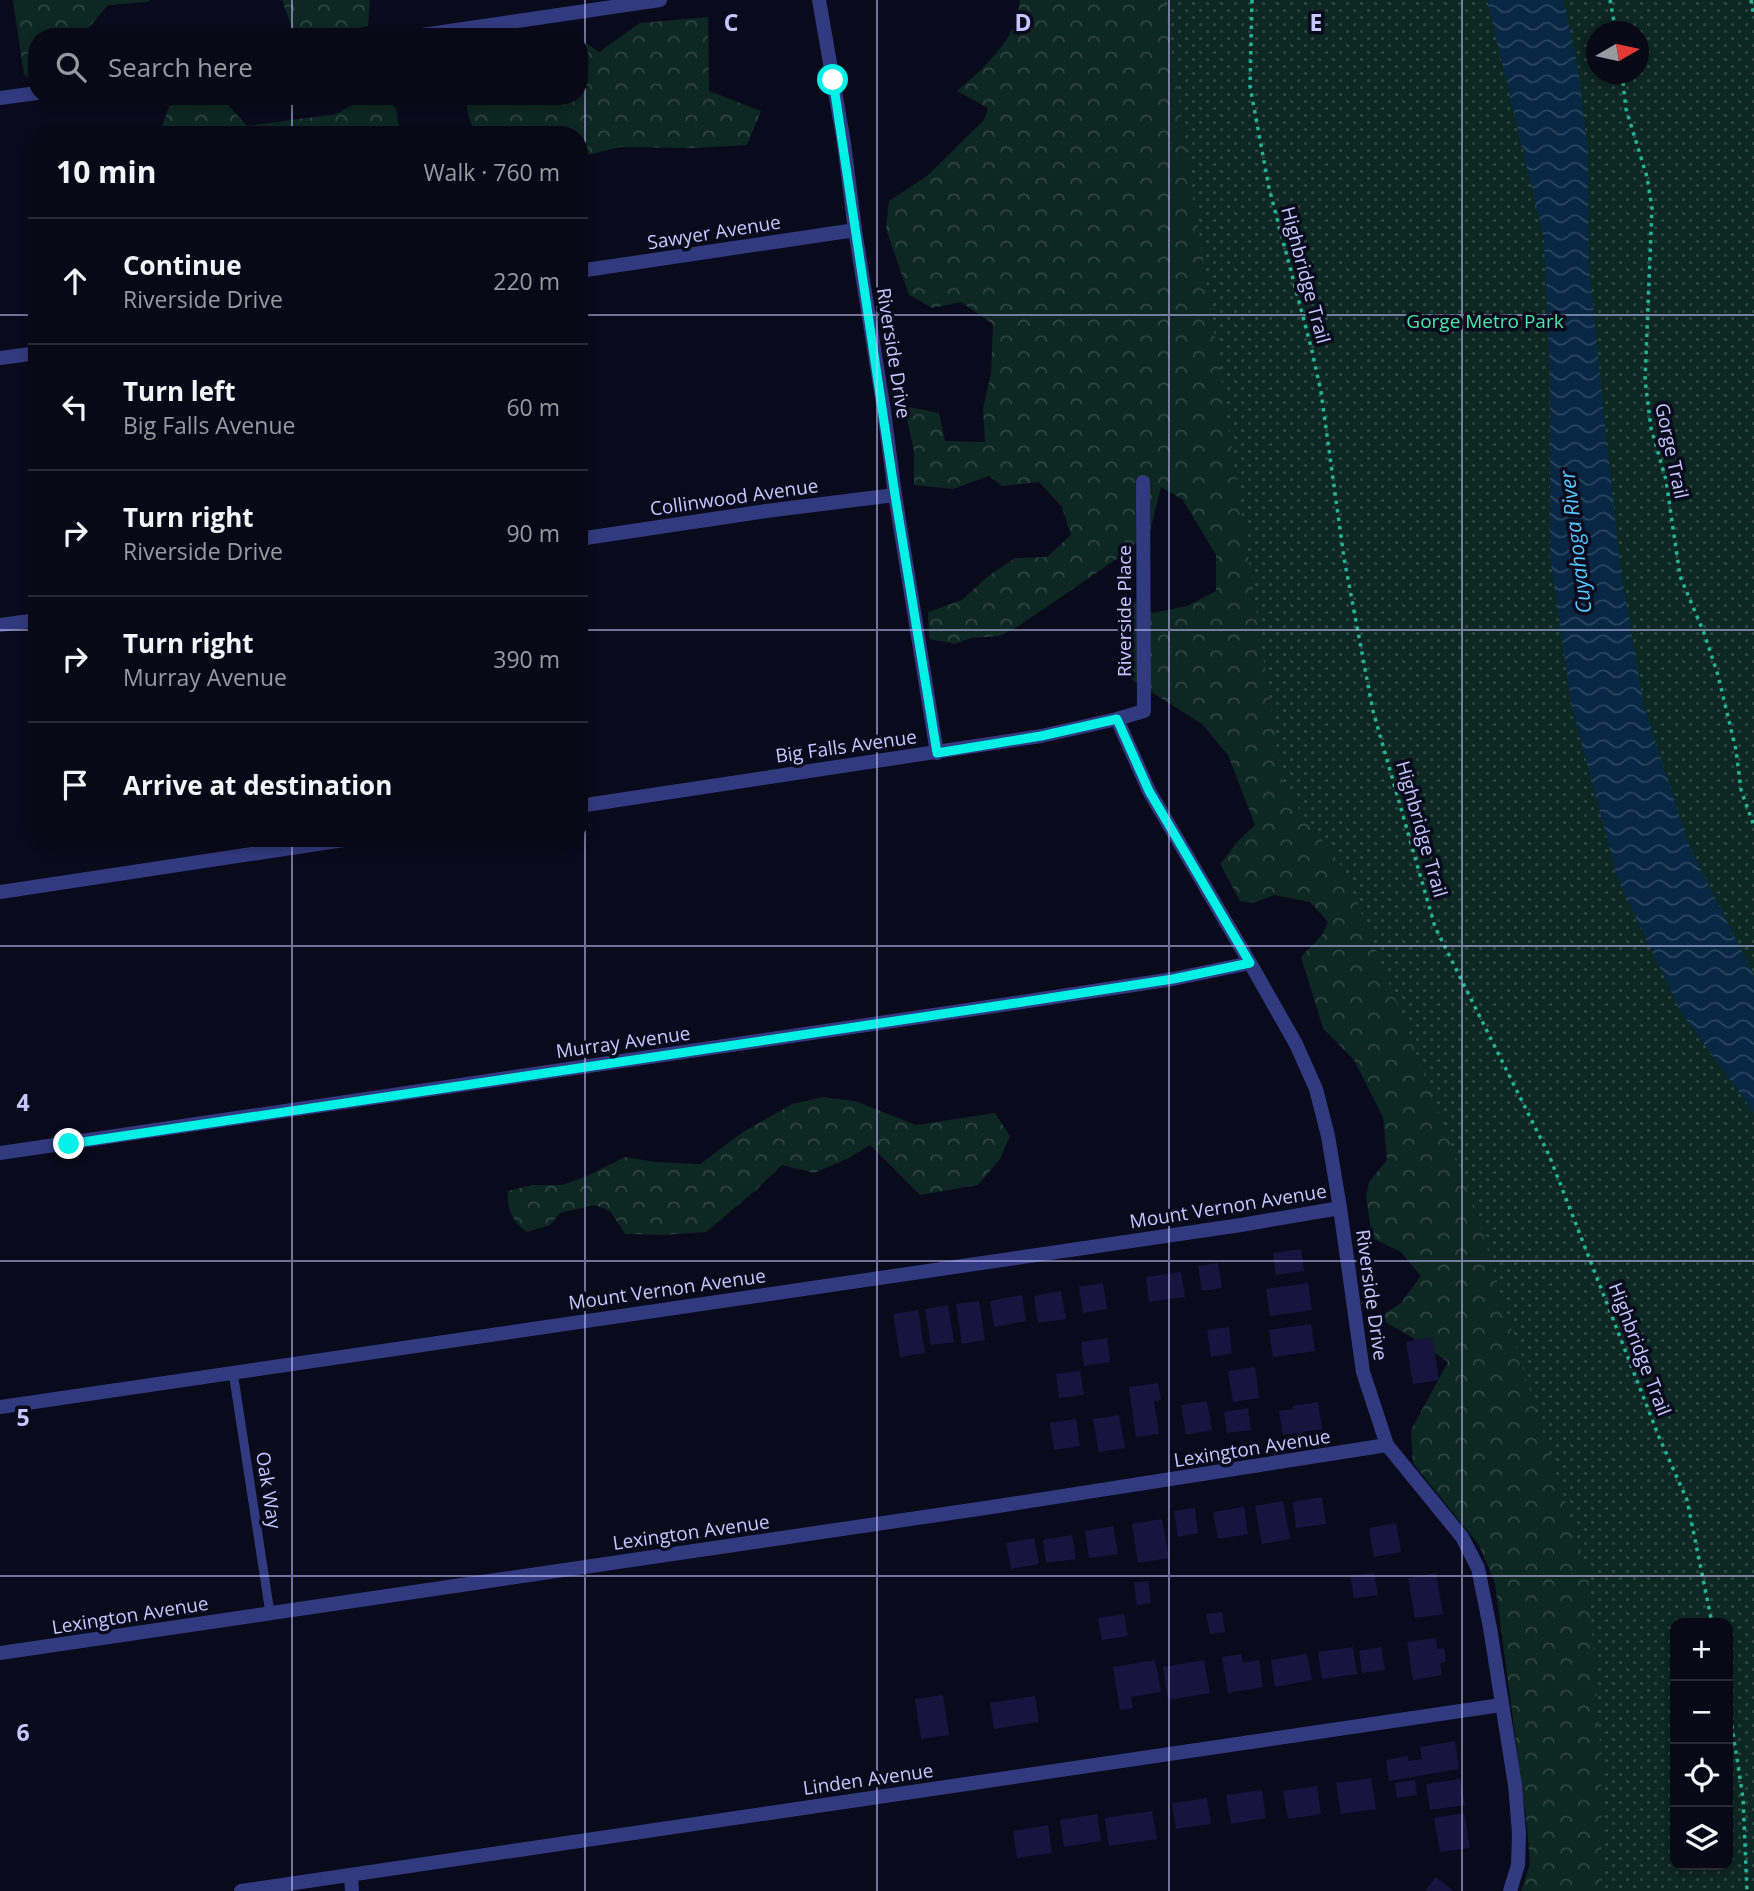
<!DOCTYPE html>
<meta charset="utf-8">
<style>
:root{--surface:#080816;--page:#161623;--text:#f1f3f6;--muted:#989aa1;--line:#292935}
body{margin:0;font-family:"Open Sans",sans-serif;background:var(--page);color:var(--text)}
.controls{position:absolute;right:21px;bottom:21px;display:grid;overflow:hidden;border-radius:14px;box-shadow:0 4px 10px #0003}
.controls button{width:63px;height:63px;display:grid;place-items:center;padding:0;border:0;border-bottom:2px solid var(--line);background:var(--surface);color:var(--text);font:35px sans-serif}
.compass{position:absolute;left:1586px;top:21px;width:63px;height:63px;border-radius:50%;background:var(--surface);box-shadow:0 4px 10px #0003;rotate:81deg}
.stop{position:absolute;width:21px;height:21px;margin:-16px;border:5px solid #00f1e6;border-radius:50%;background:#fff}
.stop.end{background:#00f1e6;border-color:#fff;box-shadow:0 2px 7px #0008}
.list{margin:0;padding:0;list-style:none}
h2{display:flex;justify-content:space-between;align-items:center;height:91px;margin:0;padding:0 28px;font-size:30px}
h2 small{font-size:23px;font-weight:400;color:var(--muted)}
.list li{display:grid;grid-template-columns:46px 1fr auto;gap:21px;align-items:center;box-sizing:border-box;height:126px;padding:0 28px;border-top:2px solid var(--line)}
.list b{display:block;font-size:26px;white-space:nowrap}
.list p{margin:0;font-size:23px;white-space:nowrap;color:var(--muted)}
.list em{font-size:23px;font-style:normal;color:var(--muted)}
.icon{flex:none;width:38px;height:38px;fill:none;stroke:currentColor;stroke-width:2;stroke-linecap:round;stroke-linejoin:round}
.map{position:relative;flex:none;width:1754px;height:1891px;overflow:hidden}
.search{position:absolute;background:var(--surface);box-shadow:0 4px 10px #0003;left:28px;top:28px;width:560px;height:77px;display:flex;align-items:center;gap:18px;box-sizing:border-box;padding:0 24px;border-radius:28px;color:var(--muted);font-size:26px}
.panel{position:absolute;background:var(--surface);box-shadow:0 4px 10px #0003;left:28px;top:126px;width:560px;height:721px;border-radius:28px}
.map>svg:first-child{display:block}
.forest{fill:url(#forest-crowns)}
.park{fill:url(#park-dots);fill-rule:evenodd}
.water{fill:url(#water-waves)}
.building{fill:#17153f}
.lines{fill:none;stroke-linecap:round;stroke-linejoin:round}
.path{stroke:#24b497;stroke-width:3.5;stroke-dasharray:3.5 5;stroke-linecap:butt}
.lane{stroke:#323a7f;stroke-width:9}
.street{stroke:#323a7f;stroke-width:14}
.route{stroke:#00f1e6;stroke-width:9}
.grid{fill:none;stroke:#c6c7ff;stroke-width:2;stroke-opacity:0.55}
.labels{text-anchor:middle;stroke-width:7;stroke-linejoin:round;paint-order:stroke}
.street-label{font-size:19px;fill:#c6c7ff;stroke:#0a0a1d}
.park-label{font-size:19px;fill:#4be6a9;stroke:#0a0a1d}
.water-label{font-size:21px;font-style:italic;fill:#54c9ff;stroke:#0a0a1d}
.grid-label{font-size:23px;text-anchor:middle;font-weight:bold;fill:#c6c7ff;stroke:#0a0a1d;stroke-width:7;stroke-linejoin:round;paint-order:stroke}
</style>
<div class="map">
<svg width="1754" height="1891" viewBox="0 0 1754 1891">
<defs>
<pattern id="forest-crowns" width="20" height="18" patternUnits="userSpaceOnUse" patternTransform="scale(1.75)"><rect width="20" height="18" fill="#0d2722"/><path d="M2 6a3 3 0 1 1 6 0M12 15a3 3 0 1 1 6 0" fill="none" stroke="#2f4543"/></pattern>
<pattern id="park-dots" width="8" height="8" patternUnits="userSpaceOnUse" patternTransform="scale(1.75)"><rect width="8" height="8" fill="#0d2722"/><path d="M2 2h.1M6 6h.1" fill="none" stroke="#2f4543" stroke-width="1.8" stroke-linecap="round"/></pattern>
<pattern id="water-waves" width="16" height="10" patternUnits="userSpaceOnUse" patternTransform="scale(1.75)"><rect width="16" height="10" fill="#082742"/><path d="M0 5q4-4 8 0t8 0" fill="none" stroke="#2a455e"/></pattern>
</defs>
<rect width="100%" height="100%" fill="#0a0a1d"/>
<g class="forest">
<path d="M 13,0 L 150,0 L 147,2 L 108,5 L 85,32 L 84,37 L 37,37 L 37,79 L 31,79 L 24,75 Z"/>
<path d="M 282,0 L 370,0 L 368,26 L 322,37 L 292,28 Z"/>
<path d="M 1020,0 L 1240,0 L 1675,1714 L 1650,1839 L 1695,1891 L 1521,1891 L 1530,1864 L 1527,1825 L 1495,1583 L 1479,1545 L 1413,1463 L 1411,1430 L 1448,1362 L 1405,1333 L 1378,1318 L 1401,1303 L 1421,1276 L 1401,1252 L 1372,1238 L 1366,1196 L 1369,1182 L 1387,1160 L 1383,1117 L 1354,1060 L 1323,1028 L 1301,957 L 1322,935 L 1328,922 L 1310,902 L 1274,895 L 1254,903 L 1240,901 L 1220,864 L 1237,842 L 1255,825 L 1228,755 L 1202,724 L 1131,679 L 1121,640 L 1116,611 L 1125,595 L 1153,613 L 1187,606 L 1216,591 L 1216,555 L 1183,500 L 1161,487 L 1150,531 L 1121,556 L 1020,625 L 1000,636 L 971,638 L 955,644 L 929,639 L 928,612 L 962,600 L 987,577 L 1015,558 L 1047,557 L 1071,535 L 1062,507 L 1039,482 L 1002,486 L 989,476 L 953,489 L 914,485 L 914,451 L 904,406 L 939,413 L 945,441 L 985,442 L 983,409 L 991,373 L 993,324 L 961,302 L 933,308 L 909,295 L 886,229 L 889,201 L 927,176 L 984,120 L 988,108 L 957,91 C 984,68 1018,38 1020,0 Z"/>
<path d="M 708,17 L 709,91 L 761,111 L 747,145 L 693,148 L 620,147 L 579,157 L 579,135 L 475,135 L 468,114 L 466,96 L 579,96 L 579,38 L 599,52 L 640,23 Z"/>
<path d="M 173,96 L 207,96 L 228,105 L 247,126 L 336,114 L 368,96 L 385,96 L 396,109 L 400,135 L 159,135 Z"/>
<path d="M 823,1097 L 855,1101 L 916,1125 L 995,1113 L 1010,1136 L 1000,1159 L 978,1185 L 920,1195 L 870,1145 L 849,1158 L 814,1173 L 782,1165 L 756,1190 L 706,1232 L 663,1235 L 625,1234 L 610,1211 L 595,1205 L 560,1213 L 550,1225 L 527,1232 C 511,1221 507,1209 508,1191 L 532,1185 L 562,1185 L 587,1176 L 625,1157 L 655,1162 L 700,1164 L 743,1132 L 792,1104 Z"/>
</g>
<path class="park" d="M 1164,0 L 1754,0 L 1754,1891 L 1602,1891 L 1601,1761 L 1588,1572 L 1526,1379 L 1475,1207 L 1398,1006 L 1345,871 L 1283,787 ZM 1596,32 L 1638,32 L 1638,74 L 1596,74 ZM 1675,1623 L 1728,1623 L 1728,1865 L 1675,1865 Z"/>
<path class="water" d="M 1487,0 L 1563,0 L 1564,4 L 1578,67 L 1588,153 L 1589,263 L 1605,426 L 1621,572 L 1644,706 L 1690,848 L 1754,975 L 1754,1113 L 1681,1012 L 1618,880 L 1571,703 L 1550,556 L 1550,378 L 1544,239 Z"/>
<g class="building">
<path d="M 1301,1249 L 1304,1271 L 1276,1275 L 1273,1253 Z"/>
<path d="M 1218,1263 L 1222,1288 L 1202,1291 L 1198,1266 Z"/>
<path d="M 1181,1272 L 1185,1297 L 1149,1302 L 1146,1277 Z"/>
<path d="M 1103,1283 L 1107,1309 L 1083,1313 L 1079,1287 Z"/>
<path d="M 1308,1283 L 1312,1310 L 1270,1316 L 1266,1289 Z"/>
<path d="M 1061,1291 L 1066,1319 L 1038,1323 L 1034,1296 Z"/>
<path d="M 1022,1295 L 1026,1321 L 994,1327 L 990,1301 Z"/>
<path d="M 979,1301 L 985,1340 L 962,1344 L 956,1304 Z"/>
<path d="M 948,1305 L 954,1342 L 931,1345 L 925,1309 Z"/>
<path d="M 918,1310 L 925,1353 L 900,1357 L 893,1314 Z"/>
<path d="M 1311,1324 L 1315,1351 L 1273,1357 L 1269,1330 Z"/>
<path d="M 1229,1327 L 1232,1353 L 1211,1357 L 1207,1330 Z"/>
<path d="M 1432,1337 L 1439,1380 L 1413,1384 L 1406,1342 Z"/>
<path d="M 1107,1338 L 1110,1362 L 1084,1366 L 1081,1342 Z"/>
<path d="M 1255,1367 L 1259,1398 L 1233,1402 L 1228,1371 Z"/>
<path d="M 1080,1371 L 1084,1395 L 1059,1398 L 1056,1374 Z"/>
<path d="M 1158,1383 L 1161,1400 L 1154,1401 L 1159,1434 L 1136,1437 L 1129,1387 Z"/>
<path d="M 1207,1401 L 1212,1430 L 1186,1435 L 1181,1405 Z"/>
<path d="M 1318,1402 L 1322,1429 L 1283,1435 L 1279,1411 L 1293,1409 L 1292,1406 Z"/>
<path d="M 1248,1408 L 1251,1430 L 1227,1433 L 1224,1412 Z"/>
<path d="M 1119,1415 L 1125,1448 L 1099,1452 L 1093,1419 Z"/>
<path d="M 1076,1419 L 1080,1446 L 1054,1450 L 1050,1423 Z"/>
<path d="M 1322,1497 L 1326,1524 L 1296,1528 L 1293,1502 Z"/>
<path d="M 1283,1501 L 1290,1539 L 1262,1544 L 1255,1506 Z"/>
<path d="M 1244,1507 L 1248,1534 L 1218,1539 L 1213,1512 Z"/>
<path d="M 1195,1508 L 1198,1533 L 1178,1537 L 1174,1511 Z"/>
<path d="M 1162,1519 L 1169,1558 L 1138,1563 L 1132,1524 Z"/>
<path d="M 1396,1523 L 1401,1552 L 1374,1557 L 1369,1528 Z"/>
<path d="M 1113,1526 L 1118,1554 L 1089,1558 L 1085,1531 Z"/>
<path d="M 1072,1535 L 1076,1559 L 1046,1563 L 1043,1540 Z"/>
<path d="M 1034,1538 L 1039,1564 L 1011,1569 L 1006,1543 Z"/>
<path d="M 1374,1573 L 1378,1595 L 1354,1598 L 1350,1576 Z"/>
<path d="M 1436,1573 L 1443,1614 L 1415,1618 L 1408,1578 Z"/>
<path d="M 1148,1581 L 1151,1603 L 1137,1605 L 1134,1583 Z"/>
<path d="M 1222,1612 L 1225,1632 L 1210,1634 L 1206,1614 Z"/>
<path d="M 1124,1614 L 1128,1636 L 1102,1640 L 1098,1618 Z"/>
<path d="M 1436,1638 L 1437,1649 L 1444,1648 L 1446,1662 L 1440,1663 L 1442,1675 L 1413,1680 L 1407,1642 Z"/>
<path d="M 1353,1647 L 1357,1674 L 1322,1679 L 1318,1652 Z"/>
<path d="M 1381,1647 L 1385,1670 L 1362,1673 L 1359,1651 Z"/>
<path d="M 1241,1654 L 1243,1663 L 1259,1660 L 1263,1687 L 1228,1693 L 1222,1657 Z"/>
<path d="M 1307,1654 L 1312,1680 L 1275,1687 L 1271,1660 Z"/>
<path d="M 1155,1660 L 1161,1692 L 1131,1697 L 1133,1708 L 1120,1710 L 1113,1667 Z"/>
<path d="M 1204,1660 L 1210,1693 L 1168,1700 L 1163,1667 Z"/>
<path d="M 943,1695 L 949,1735 L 921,1739 L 915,1699 Z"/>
<path d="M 1035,1696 L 1039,1722 L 994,1729 L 990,1703 Z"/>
<path d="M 1455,1741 L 1459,1769 L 1389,1781 L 1386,1760 L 1408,1756 L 1408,1761 L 1422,1759 L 1420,1747 Z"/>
<path d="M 1371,1778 L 1376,1809 L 1341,1814 L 1336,1783 Z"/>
<path d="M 1460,1779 L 1465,1805 L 1430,1810 L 1426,1784 Z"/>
<path d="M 1415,1780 L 1417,1795 L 1397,1798 L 1395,1783 Z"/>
<path d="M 1317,1786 L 1321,1814 L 1288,1819 L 1283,1791 Z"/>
<path d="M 1262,1790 L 1266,1818 L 1231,1824 L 1226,1795 Z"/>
<path d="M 1207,1798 L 1211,1824 L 1176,1829 L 1172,1803 Z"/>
<path d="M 1152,1811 L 1157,1839 L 1109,1846 L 1105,1818 Z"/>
<path d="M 1464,1813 L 1470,1848 L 1440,1852 L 1434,1818 Z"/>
<path d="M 1097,1814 L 1101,1841 L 1064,1847 L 1060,1820 Z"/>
<path d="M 1048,1825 L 1052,1853 L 1017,1858 L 1013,1831 Z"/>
<path d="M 1436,1877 L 1454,1891 L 1425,1891 Z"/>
</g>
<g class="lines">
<g class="path">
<path d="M 1252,0 L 1250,86 L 1269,188 L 1312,351 L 1321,392 L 1344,558 L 1373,711 L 1435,927 L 1549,1155 L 1659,1437 L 1687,1500 L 1712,1623"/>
<path d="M 1610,0 L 1616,32"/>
<path d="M 1751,0 L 1754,17"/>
<path d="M 1622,74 L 1626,109 L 1647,177 L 1652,208 L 1645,380 L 1651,428 L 1666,480 L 1680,576 L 1704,633 L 1718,675 L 1736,750 L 1741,790 L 1754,826"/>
<path d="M 1728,1700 L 1743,1798 L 1747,1891"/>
</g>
<path class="lane" d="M 233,1372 L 270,1613"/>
<g class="street">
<path d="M 819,0 L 844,143 L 855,230 L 884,411 L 895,495 L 937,753"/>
<path d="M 409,37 L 660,0"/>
<path d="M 0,98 L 37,93"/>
<path d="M 579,271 L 855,230"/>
<path d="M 0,358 L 37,353"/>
<path d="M 579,539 L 766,511 L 895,495"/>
<path d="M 0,625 L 37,620"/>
<path d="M 1117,719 L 1149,791 L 1250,963 L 1296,1044 L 1316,1089 L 1328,1136 L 1340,1208 L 1363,1372 L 1387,1445 L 1462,1537 L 1478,1568 L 1490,1628 L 1515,1785 L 1519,1833 L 1518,1865 L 1510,1891"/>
<path d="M 579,806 L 1041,736 L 1117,719 L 1144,711 L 1143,482"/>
<path d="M 0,892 L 357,838"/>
<path d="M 0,1153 L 1015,1003 L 1173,979 L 1250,963"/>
<path d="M 0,1407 L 1241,1225 L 1340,1208"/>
<path d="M 0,1653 L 992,1507 L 1387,1445"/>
<path d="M 351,1876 L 352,1891"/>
<path d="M 241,1891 L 1501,1705"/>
</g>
</g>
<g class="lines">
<path class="route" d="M 69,1144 L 1016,1003 L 1173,979 L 1250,963 L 1149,791 L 1117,719 L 1041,736 L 937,753 L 895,495 L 833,80"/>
</g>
<path class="grid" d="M 292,0 L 292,37M 585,0 L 585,1891M 877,0 L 877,1891M 1169,0 L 1169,1891M 1462,0 L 1462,1891M 292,96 L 292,135M 0,315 L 37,315M 579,315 L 1754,315M 0,630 L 37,630M 579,630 L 1754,630M 292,838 L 292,1891M 0,946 L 1754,946M 0,1261 L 1754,1261M 0,1576 L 1754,1576"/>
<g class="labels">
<g class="street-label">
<text transform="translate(714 232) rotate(-9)" y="7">Sawyer Avenue</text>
<text transform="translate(1306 275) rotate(75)" y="7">Highbridge Trail</text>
<text transform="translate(894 353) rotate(81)" y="7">Riverside Drive</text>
<text transform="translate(1672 451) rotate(78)" y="7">Gorge Trail</text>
<text transform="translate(734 497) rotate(-8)" y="7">Collinwood Avenue</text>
<text transform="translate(1124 611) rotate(-90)" y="7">Riverside Place</text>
<text transform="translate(846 746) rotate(-8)" y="7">Big Falls Avenue</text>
<text transform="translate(1422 829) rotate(74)" y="7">Highbridge Trail</text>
<text transform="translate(623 1042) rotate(-8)" y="7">Murray Avenue</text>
<text transform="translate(1228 1206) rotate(-9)" y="7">Mount Vernon Avenue</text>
<text transform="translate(667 1289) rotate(-8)" y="7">Mount Vernon Avenue</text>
<text transform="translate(1372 1295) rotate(82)" y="7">Riverside Drive</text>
<text transform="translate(1640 1349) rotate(69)" y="7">Highbridge Trail</text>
<text transform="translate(1252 1448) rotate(-9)" y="7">Lexington Avenue</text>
<text transform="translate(269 1490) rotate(81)" y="7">Oak Way</text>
<text transform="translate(691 1532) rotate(-8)" y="7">Lexington Avenue</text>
<text transform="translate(130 1615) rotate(-9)" y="7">Lexington Avenue</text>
<text transform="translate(868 1779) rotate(-8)" y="7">Linden Avenue</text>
</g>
<g class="park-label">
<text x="1485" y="328">Gorge Metro Park</text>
</g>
<g class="water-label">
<text transform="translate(1576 542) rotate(-97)" y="7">Cuyahoga River</text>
</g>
</g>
<g class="grid-label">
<text x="731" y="31">C</text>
<text x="1023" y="31">D</text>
<text x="1316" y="31">E</text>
<text x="23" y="1111">4</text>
<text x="23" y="1426">5</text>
<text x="23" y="1741">6</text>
</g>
</svg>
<div class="controls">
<button>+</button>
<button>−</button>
<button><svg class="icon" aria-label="locate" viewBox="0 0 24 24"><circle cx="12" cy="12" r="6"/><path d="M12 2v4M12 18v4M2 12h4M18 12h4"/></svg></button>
<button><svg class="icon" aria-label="layers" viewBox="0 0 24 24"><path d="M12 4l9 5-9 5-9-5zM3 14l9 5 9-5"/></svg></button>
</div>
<svg class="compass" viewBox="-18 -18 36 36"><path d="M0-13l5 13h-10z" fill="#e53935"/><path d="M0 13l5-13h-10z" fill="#989aa1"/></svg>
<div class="stop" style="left:833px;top:80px"></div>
<div class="stop end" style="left:69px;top:1144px"></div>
<div class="search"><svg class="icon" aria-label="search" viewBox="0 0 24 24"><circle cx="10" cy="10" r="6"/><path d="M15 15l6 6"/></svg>Search here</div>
<section class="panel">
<h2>10 min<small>Walk · 760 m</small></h2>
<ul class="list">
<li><svg class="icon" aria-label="ahead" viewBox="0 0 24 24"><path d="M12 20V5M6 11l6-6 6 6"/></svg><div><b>Continue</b><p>Riverside Drive</p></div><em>220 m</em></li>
<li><svg class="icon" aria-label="left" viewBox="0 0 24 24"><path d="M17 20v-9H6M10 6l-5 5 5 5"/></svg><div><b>Turn left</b><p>Big Falls Avenue</p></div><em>60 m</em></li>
<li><svg class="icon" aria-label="right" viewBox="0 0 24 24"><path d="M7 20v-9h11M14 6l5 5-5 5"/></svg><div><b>Turn right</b><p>Riverside Drive</p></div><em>90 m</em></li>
<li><svg class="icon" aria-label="right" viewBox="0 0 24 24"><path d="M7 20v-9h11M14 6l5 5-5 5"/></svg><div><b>Turn right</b><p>Murray Avenue</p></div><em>390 m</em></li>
<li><svg class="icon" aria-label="arrive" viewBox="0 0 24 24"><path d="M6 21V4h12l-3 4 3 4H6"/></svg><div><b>Arrive at destination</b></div></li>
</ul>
</section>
</div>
